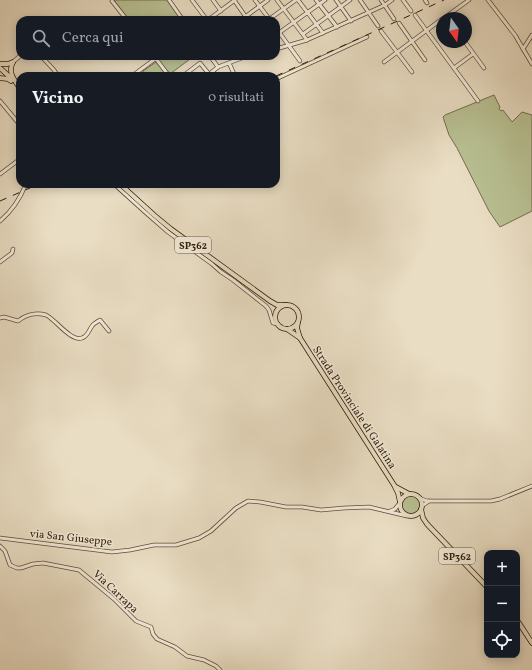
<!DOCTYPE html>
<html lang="it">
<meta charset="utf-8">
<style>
:root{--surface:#171b24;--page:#242831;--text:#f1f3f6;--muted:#9ea1a6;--line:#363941}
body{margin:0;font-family:Vollkorn,serif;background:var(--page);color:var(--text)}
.controls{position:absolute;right:12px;bottom:12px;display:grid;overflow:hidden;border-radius:8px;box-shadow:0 2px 10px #0003}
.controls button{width:36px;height:36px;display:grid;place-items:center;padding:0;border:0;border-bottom:1px solid var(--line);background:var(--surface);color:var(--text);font:20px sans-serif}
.compass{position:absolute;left:436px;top:12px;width:36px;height:36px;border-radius:50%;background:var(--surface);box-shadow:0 2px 10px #0003;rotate:166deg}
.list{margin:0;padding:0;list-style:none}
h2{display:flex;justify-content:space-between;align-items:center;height:52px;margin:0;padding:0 16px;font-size:17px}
h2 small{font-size:13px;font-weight:400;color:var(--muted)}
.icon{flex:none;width:22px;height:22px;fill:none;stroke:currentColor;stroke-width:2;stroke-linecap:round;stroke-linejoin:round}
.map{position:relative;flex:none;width:532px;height:670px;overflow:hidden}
.search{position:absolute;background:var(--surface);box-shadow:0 2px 10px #0003;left:16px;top:16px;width:264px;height:44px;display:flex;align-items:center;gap:10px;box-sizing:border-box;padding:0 14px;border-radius:12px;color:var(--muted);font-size:15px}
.panel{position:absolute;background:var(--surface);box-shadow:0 2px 10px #0003;left:16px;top:72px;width:264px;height:116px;border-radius:12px}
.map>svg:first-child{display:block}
.green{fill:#b8c093;stroke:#746e4e}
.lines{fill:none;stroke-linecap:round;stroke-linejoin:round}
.minor-casing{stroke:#5e4d37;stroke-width:4.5}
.major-casing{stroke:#2f1d08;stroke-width:5.5}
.minor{stroke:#f1e9d8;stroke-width:3}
.major{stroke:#e9ddc3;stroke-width:4}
.rail{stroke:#2f1d08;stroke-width:1;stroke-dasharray:7 7;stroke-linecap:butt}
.labels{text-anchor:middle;stroke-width:3;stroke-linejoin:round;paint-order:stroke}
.shield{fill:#f1e9d8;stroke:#695a46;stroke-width:1}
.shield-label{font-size:10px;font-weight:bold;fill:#2f1d08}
.street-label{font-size:11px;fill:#2f1d08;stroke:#f1e9d8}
</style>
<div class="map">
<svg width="532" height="670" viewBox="0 0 532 670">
<rect width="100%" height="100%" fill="#e9ddc3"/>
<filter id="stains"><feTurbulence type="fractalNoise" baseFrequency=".005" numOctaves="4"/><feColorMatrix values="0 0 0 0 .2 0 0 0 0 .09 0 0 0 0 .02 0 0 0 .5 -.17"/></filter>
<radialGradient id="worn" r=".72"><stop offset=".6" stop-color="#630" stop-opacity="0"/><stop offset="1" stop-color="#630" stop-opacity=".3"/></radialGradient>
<g class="green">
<path d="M 114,0 L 167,0 L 182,20 L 129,20 Z"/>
<path d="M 164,56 L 194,56 L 170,74 L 159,60 Z"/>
<path d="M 156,62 L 167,76 L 144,76 L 143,71 Z"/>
<path d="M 494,95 L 500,107 L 499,109 L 501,111 L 503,110 L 512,122 L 522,112 L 532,115 L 532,211 L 500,227 L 489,211 L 457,148 L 449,135 L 443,117 L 445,115 Z"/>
<circle cx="411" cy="505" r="10"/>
</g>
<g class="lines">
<g class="minor-casing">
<g id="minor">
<path d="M 169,0 L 183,20"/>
<path d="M 192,0 L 207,20"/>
<path d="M 213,0 L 221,11"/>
<path d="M 234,0 L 248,20"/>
<path d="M 255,0 L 270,20"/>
<path d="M 277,0 L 307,40"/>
<path d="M 298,0 L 323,33"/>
<path d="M 316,0 L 337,27"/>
<path d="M 336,0 L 351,21"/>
<path d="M 360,0 L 378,26"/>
<path d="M 381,0 L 394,19"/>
<path d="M 403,0 L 411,11"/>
<path d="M 425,0 L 427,3"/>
<path d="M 488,0 L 515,35 L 532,64"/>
<path d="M 112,1 L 127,20"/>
<path d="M 415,15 L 478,101"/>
<path d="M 444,18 L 469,0"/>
<path d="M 208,20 L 235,0"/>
<path d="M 241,20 L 268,0"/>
<path d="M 268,20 L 296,0"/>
<path d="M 399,23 L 425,60"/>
<path d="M 276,28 L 300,61"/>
<path d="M 381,31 L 412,72"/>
<path d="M 303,34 L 350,0"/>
<path d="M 276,35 L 325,0"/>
<path d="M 465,42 L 484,68"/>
<path d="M 276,49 L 307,40 L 385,5 L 392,0"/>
<path d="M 523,49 L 532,35"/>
<path d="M 41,56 L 54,70 L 58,76"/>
<path d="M 154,56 L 169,76"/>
<path d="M 210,56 L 218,67"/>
<path d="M 213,60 L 218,56"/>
<path d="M 13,62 L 20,56"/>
<path d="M 384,62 L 442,19"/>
<path d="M 229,63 L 235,76"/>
<path d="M 454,68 L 473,54"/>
<path d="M 132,76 L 159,56"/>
<path d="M 183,76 L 200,63 L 209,74"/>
<path d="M 207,76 L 218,67 L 247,56"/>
<path d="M 276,79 L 367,37"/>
<path d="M 0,101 L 20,125"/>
<path d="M 0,174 L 20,159"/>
<path d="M 114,184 L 145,212 L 168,232 L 212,264 L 221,272 L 233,280 L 266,306 L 269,310 L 273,323 L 278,324"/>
<path d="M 0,221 C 12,211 20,199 26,184"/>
<path d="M 0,262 L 12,253 L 13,249"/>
<path d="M 0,318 L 4,317 L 18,321 C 27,314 35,312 46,315 C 55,319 71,342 82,338 C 88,336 89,330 92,326 C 94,323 97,322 100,320 L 109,331"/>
<path d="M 419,498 L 427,501 L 491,501 L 500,499 L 532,486"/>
<path d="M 422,506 L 429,501"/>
<path d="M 390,511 L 395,509 L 399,504"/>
<path d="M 0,538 L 112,552 L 130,550 L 154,545 L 176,545 L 199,538 L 211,531 L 236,508 L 248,501 L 260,502 L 286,507 L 302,507 L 321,510 L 344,508 L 369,507 L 407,516"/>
<path d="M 0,546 L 5,551 L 10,565 L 17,568 L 21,568 L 33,564 L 43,563 L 79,570 L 114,599 L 136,621 L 151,627 L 153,634 L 157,639 L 175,647 L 187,656 L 204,660 L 216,666 L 220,670"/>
</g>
</g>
<g class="major-casing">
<g id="major">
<path d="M 13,62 C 8,72 13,78 19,87"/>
<path d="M 0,64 L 8,64 L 13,62"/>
<path d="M 0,68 L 13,80"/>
<path d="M 0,78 L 8,79 L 11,81"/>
<path d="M 120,184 L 154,215 L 171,229 L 270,301 L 277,305 L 286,305"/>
<circle cx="287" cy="317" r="12"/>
<path d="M 298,322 L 297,328 L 300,338 L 394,485 L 398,493 L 400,502"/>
<path d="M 287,329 L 300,338"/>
<path d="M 396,487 L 409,494"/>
<circle cx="411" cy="505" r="11"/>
<path d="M 421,509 L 423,518 L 427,524 L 487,587"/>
<path d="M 517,620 L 532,643"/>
</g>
</g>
<use href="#minor" class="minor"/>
<use href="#major" class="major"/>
<g class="rail">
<path d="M 276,76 L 444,0"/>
<path d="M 0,201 L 39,184"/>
</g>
</g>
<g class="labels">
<g class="shield">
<rect x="175" y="237" width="36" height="16" rx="3"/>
<rect x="439" y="548" width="36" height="16" rx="3"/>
</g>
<g class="shield-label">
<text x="193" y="249">SP362</text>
<text x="457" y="560">SP362</text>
</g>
<g class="street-label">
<text transform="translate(355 407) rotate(57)" y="4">Strada Provinciale di Galatina</text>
<text transform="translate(71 537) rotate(6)" y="4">via San Giuseppe</text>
<text transform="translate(116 591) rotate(43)" y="4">Via Carrapa</text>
</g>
</g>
<rect width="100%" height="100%" filter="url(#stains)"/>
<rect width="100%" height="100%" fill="url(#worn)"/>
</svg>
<div class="controls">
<button>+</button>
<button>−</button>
<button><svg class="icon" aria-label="locate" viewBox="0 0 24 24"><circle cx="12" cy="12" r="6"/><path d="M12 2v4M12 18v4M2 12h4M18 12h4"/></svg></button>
</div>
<svg class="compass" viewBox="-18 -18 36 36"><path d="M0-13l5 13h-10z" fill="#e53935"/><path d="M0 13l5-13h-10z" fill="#9ea1a6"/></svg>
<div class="search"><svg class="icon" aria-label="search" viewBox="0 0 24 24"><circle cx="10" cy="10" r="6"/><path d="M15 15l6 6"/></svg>Cerca qui</div>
<section class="panel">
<h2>Vicino<small>0 risultati</small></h2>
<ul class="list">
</ul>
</section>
</div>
